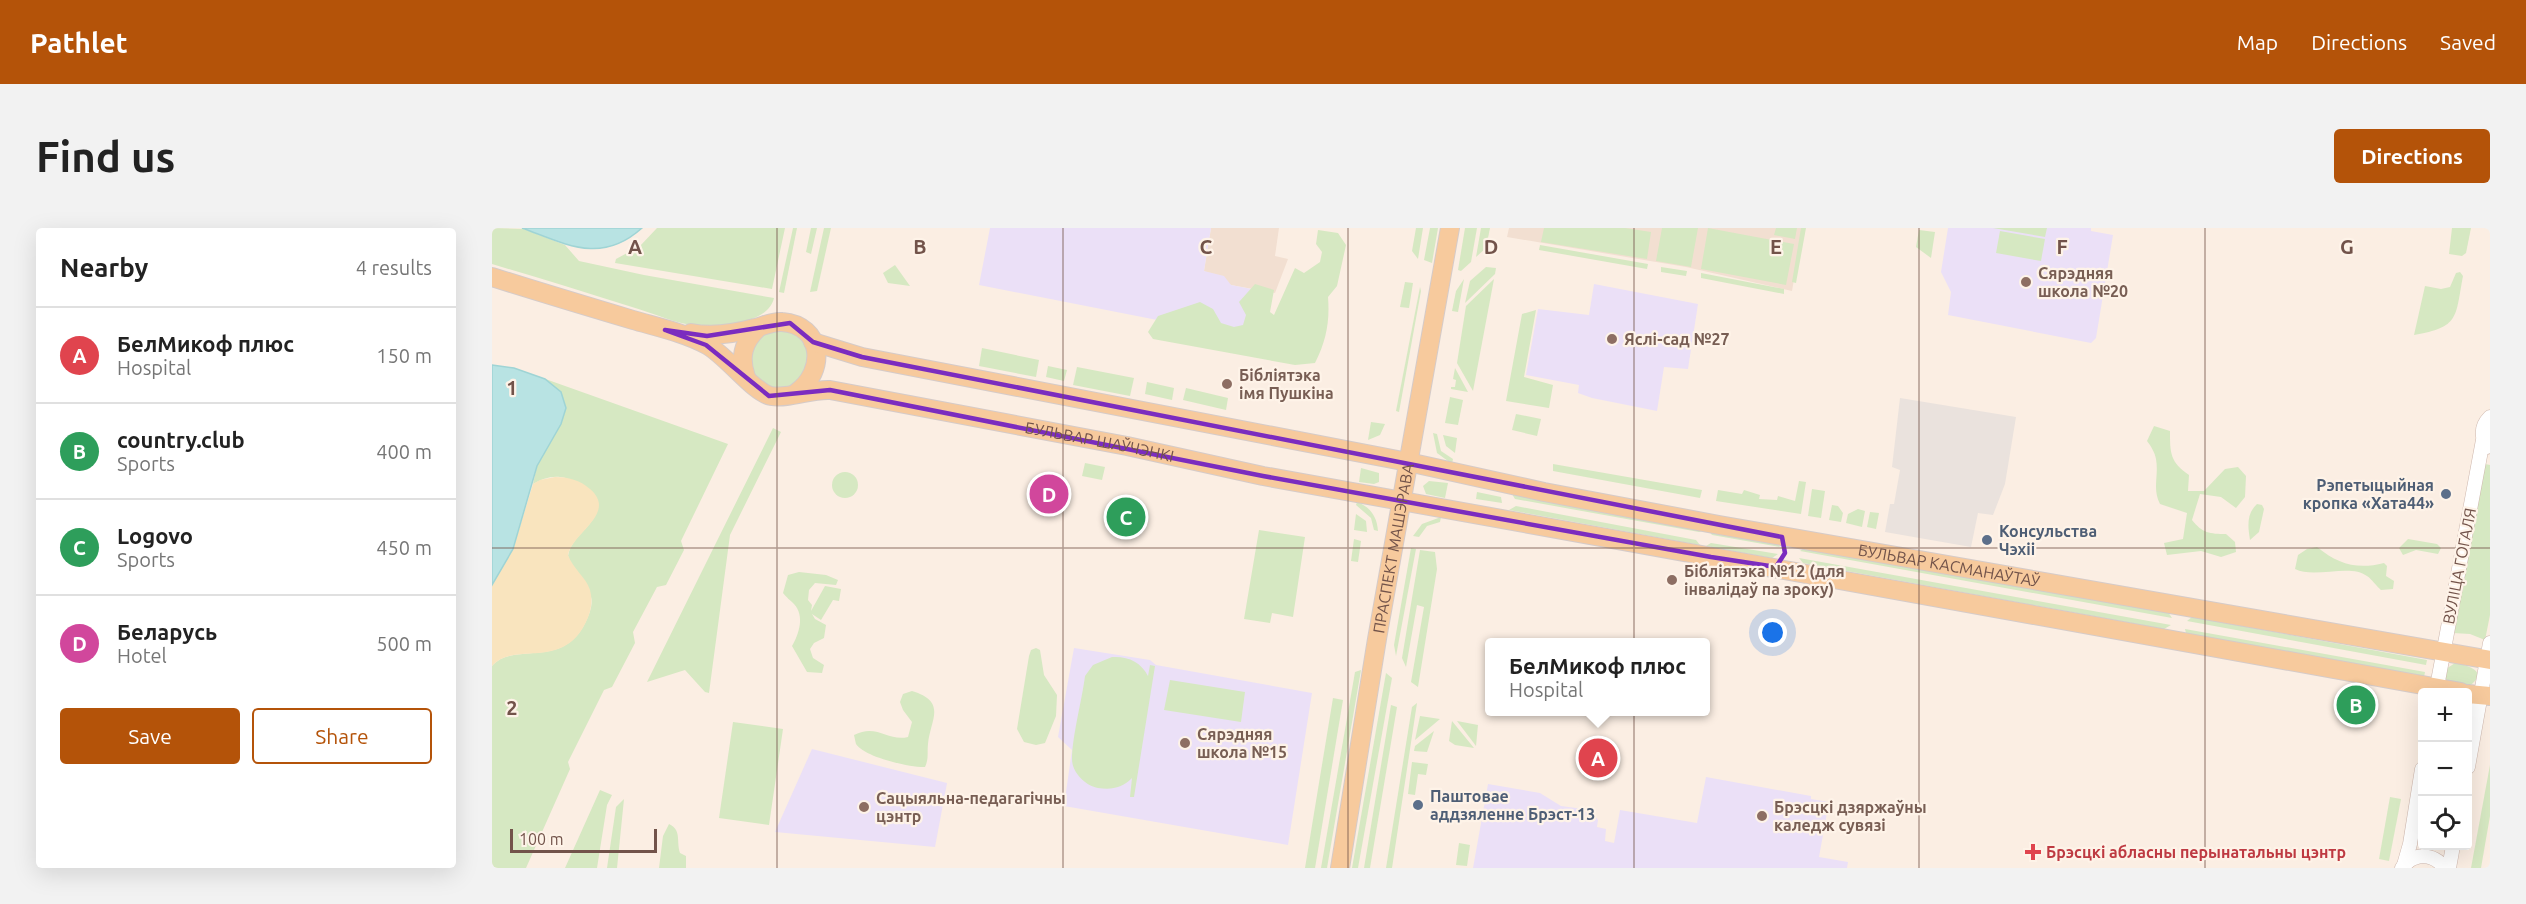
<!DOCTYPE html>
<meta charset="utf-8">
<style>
:root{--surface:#fff;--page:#f2f2f2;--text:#222;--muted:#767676;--line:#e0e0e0;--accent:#b45309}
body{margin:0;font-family:Ubuntu,sans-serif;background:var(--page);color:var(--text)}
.controls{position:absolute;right:18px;bottom:18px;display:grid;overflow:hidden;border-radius:6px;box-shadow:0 6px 24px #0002}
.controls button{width:54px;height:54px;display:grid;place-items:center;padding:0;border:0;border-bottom:2px solid var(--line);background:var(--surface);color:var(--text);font:30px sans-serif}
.scale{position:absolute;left:18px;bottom:15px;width:147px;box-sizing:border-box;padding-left:6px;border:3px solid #72534a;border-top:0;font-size:16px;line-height:21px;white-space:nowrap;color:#72534a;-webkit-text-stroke:4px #fef3e8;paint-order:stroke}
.you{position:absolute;left:1281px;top:405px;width:21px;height:21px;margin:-15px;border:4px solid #fff;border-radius:50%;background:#1a73e8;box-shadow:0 0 0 9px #1a73e833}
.badge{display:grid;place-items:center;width:39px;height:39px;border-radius:50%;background:var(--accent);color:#fff;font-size:20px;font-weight:700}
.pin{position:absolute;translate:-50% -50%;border:3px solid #fff;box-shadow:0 2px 6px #0006}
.popup{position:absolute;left:993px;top:410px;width:225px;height:78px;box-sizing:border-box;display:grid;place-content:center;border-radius:6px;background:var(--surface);filter:drop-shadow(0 2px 4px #0005);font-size:20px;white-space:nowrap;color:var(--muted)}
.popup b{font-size:22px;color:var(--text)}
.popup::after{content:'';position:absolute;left:50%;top:100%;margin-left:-12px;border:12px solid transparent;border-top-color:var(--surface)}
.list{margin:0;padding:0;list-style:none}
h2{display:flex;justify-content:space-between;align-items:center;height:78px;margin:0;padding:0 24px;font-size:26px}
h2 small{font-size:20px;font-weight:400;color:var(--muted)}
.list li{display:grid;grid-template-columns:39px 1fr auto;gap:18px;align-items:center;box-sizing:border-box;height:96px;padding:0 24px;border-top:2px solid var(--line)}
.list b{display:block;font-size:22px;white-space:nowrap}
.list p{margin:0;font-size:20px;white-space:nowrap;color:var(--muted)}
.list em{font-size:20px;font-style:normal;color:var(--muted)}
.actions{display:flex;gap:12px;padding:18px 24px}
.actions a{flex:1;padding:14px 0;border:2px solid var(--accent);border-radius:6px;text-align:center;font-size:21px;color:var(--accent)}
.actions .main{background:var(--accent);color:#fff}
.icon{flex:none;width:33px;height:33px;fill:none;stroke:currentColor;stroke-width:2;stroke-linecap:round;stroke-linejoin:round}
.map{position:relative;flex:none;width:1998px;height:640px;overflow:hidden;border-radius:6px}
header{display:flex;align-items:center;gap:36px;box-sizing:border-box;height:84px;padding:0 30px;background:var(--accent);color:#fff}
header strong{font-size:28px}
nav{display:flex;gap:33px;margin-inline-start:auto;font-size:21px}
.intro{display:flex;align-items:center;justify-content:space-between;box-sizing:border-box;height:144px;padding:0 36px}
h1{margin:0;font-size:42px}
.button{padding:15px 27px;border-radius:6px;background:var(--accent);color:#fff;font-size:21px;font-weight:700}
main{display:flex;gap:36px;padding:0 36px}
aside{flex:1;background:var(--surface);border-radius:6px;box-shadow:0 6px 24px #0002}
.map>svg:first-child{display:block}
.residential{fill:#f2dfd1}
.industrial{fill:#eae2dd}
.education{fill:#ebe0f7}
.green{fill:#d6e8c2}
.sand{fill:#f9e4be}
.water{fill:#b8e3e3;stroke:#9fd4d5;stroke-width:1.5}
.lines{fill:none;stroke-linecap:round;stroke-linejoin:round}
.tertiary-casing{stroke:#ceb7ad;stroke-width:15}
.primary-casing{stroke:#d5cbc9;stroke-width:20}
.tertiary{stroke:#fff;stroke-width:14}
.primary{stroke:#f7ca9d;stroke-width:18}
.marked{fill:none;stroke:#7b2cbf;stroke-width:4.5;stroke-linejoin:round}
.grid{fill:none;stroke:#72534a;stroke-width:1.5;stroke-opacity:0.55}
.education-dot{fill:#8d6e63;stroke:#fef3e8;stroke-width:2}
.service-dot{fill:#5c6f8a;stroke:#fef3e8;stroke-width:2}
.health-dot{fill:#e0444e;stroke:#fef3e8;stroke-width:2}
.labels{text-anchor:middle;stroke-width:4.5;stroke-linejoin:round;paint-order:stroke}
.education-label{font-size:16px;font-weight:bold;fill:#785e54;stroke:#fef3e8;text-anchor:start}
.street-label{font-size:16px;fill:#72534a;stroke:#fef3e8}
.service-label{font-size:16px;font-weight:bold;fill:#4e5e75;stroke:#fef3e8;text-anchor:start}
.health-label{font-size:16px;font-weight:bold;fill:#be3a42;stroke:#fef3e8;text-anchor:start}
.grid-label{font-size:20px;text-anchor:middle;font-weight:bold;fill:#72534a;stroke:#fef3e8;stroke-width:4.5;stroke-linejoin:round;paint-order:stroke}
</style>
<header>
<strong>Pathlet</strong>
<nav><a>Map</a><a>Directions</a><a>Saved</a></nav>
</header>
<div class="intro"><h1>Find us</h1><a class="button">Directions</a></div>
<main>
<aside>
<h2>Nearby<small>4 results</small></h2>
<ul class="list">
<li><span class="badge" style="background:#e0444e">A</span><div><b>БелМикоф плюс</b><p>Hospital</p></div><em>150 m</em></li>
<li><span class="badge" style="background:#2e9e5b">B</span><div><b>country.club</b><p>Sports</p></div><em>400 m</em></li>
<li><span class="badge" style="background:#2e9e5b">C</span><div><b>Logovo</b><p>Sports</p></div><em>450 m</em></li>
<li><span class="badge" style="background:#d1479c">D</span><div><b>Беларусь</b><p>Hotel</p></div><em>500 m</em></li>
</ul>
<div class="actions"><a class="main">Save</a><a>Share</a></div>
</aside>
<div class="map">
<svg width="1998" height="640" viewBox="0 0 1998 640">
<rect width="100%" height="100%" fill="#fbeee3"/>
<g class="residential">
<path d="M 719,0 L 787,0 L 783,28 L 796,31 L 783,65 L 739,57 L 712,43 Z"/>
<path d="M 1017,0 L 1311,0 L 1300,63 L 1194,39 L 1015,9 Z"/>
</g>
<path class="industrial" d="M 1408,170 L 1524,189 L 1513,256 L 1501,287 L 1486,285 L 1479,319 L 1393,304 L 1398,276 L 1402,276 L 1408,242 L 1400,239 Z"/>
<g class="education">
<path d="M 498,0 L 719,0 L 712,43 L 732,48 L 739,57 L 770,63 L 762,111 L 487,57 Z"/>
<path d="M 1456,0 L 1599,0 L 1599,3 L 1621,7 L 1604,110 L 1599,115 L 1456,87 L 1459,64 L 1449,44 Z"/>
<path d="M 1102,56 L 1206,76 L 1196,141 L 1172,139 L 1165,183 L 1100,170 L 1086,165 L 1087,157 L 1034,147 L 1046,81 L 1097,87 Z"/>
<path d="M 582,420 L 658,432 L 664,437 L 820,465 L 796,617 L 572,578 L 580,522 L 566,509 Z"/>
<path d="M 320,521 L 455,555 L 443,619 L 283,604 Z"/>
<path d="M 1214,549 L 1319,568 L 1319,571 L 1337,574 L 1327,629 L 1356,634 L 1355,640 L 981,640 L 996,556 L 1048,565 L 1069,578 L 1099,582 L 1106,592 L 1105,599 L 1114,601 L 1113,613 L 1122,615 L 1128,582 L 1205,595 Z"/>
</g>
<g class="green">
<path d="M 0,0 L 32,1 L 73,17 L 87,33 L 152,47 L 282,70 C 276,96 228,99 206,98 C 184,96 161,85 140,79 C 93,64 47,50 0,36 Z"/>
<path d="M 165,0 L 293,0 L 280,61 L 123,35 L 124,31 L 148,18 Z"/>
<path d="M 301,0 L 305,0 L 292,65 L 287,64 Z"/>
<path d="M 319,0 L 325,0 L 319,26 L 314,24 Z"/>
<path d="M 332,0 L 339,0 L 325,63 L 318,64 Z"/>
<path d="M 924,0 L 931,0 L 926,31 L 920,23 Z"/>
<path d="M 938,0 L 946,0 L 940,35 L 932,32 Z"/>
<path d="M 973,0 L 985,0 L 979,34 L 969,43 L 966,42 Z"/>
<path d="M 989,0 L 998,0 L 994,20 L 984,29 Z"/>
<path d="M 1052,0 L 1133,0 L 1159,4 L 1155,31 L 1049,14 Z"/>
<path d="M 1170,0 L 1206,0 L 1199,39 L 1164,33 Z"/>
<path d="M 1216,0 L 1302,16 L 1294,57 L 1209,41 Z"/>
<path d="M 1284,0 L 1305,0 L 1303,11 L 1282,7 Z"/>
<path d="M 1309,0 L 1314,0 L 1304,55 L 1300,54 Z"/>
<path d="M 1501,0 L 1555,0 L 1553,9 Z"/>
<path d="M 1960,0 L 1979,0 L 1974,25 L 1970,28 L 1957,26 Z"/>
<path d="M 826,2 L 846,5 L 854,17 L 845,58 L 836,69 C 838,94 834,113 823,135 L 803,137 L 661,111 L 656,104 L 666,88 L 708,74 L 721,81 L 729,95 L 742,99 L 751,97 L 754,87 L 747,74 L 763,56 L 782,62 L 778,84 L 782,87 L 803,40 L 812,45 L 828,34 L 830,24 L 824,16 Z"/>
<path d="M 1427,2 L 1443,4 L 1439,30 L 1424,19 Z"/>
<path d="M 1508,3 L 1553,11 L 1549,33 L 1504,25 Z"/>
<path d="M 1048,17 L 1156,36 L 1155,41 L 1047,22 Z"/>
<path d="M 403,37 L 418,58 L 396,55 L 391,45 Z"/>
<path d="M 994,39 L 1004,40 L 1003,46 L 973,75 L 978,53 Z"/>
<path d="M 1169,39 L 1195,43 L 1194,48 L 1169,44 Z"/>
<path d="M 1968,44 L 1971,48 C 1963,90 1968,99 1922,107 L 1933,58 L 1949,61 L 1958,59 L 1964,45 Z"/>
<path d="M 1209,45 L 1292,61 L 1292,66 L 1209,50 Z"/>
<path d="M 972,51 L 966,84 L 960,83 L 964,63 Z"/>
<path d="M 1002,51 L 981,163 L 965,135 L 974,78 Z"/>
<path d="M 913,54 L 921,55 L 917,80 L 908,79 Z"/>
<path d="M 928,59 L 929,63 L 907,184 L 904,183 Z"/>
<path d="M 1044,82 L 1032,149 L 1061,157 L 1057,180 L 1014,173 L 1030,86 Z"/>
<circle cx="287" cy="131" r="29"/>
<path d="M 490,120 L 547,132 L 544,149 L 487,138 Z"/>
<path d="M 556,138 L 575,142 L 572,153 L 554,149 Z"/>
<path d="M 585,139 L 642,150 L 638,168 L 581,157 Z"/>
<path d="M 963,140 L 976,164 L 959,161 L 959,159 L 963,159 L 964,152 L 961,151 Z"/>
<path d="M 45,148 L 236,216 L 189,313 L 192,322 L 174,357 L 165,359 L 141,404 L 143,415 L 120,459 L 112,462 L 76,534 L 78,541 L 34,640 L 0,640 L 0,438 C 22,412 72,444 95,391 C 98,385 101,375 99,369 C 94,354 81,342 76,328 C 80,306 104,299 106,277 C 108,263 79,250 68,249 C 58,248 50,251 41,256 L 45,238 L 69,196 L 53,151 Z"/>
<path d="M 655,154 L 682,160 L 680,172 L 653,166 Z"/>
<path d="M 694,160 L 736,170 L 734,182 L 691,172 Z"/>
<path d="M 958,169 L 971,172 L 966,197 L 953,195 Z"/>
<path d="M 1024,186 L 1049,191 L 1045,208 L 1020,202 Z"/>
<path d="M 879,194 L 893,196 L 888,207 L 876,212 Z"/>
<path d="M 1662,198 L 1678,203 C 1678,225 1678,234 1697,247 L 1696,263 L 1712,263 L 1733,241 L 1746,239 L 1754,248 L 1753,269 L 1744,280 L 1729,269 L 1708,266 L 1700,292 C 1710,305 1718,306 1734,306 L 1743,314 L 1744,324 L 1729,329 L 1709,323 L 1675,327 L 1672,315 L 1691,311 L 1695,285 L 1668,276 C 1660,261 1667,248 1664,231 C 1663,225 1659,218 1655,213 Z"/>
<path d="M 281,200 L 289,204 L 238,307 L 217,465 L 213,464 L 193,442 L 155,454 Z"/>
<path d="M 941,205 L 945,206 L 949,223 L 961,231 L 960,236 L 945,225 Z"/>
<path d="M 951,207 L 965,210 L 963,225 L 954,218 Z"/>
<path d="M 593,235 L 613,239 L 610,252 L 590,248 Z"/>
<path d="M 1061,236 L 1210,262 L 1208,270 L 1061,243 Z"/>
<path d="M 1993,236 L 1998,237 L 1998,387 L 1993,412 L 1978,406 L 1961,405 Z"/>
<path d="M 869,240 L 887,245 L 887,254 L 882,256 L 867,254 Z"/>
<circle cx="353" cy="257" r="13"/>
<path d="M 937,253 L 956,255 L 953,270 L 934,266 L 931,258 Z"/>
<path d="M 1307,253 L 1314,254 L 1309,286 L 1224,273 L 1226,262 L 1250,266 L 1252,262 L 1268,267 L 1267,271 L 1285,272 L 1286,268 L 1303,273 Z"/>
<path d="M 1320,261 L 1333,263 L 1329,290 L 1316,288 Z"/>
<path d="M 985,264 L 1009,269 L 1010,275 L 984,271 Z"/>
<path d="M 1020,266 L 1210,303 L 1207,304 L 1023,271 Z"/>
<path d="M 865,274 C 878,279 885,288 886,303 L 882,302 L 879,290 L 864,277 Z"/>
<path d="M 1765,276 L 1770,277 L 1772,281 L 1767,304 L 1758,312 C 1756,299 1754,286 1765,276 Z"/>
<path d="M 1340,277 L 1346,278 L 1351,285 L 1349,294 L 1337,292 Z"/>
<path d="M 1024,278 L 1204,312 L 1208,317 L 1017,282 Z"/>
<path d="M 1366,281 L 1373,283 L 1370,299 L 1354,295 L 1356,286 Z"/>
<path d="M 1378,284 L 1387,285 L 1384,301 L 1375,299 Z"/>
<path d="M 864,286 L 874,293 L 875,304 L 862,302 Z"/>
<path d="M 949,289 L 948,294 L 935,298 L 927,309 L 921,308 L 930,296 Z"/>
<path d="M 767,302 L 813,309 L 801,389 L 780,385 L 778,395 L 752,391 Z"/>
<path d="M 1217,303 L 1284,314 L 1288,319 L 1220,307 Z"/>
<path d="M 862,311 L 869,313 L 866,334 L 859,333 Z"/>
<path d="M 1916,311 L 1945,316 L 1949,320 L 1946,326 L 1924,322 L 1911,327 L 1907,320 Z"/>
<path d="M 1219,315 L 1286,326 L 1280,330 L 1214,318 Z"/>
<path d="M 1825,319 C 1846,336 1865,342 1892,335 L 1895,338 L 1894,348 L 1902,353 L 1901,361 L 1889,362 C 1884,358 1880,351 1875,348 C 1858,335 1823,351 1803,341 L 1806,327 L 1815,321 Z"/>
<path d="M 919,320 L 924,321 L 904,428 L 902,417 Z"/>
<path d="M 1311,321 L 1676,384 L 1680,390 L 1308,323 Z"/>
<path d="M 928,322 L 943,324 L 945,341 L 926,459 L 919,454 L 932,379 L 925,377 L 914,439 L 910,430 Z"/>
<path d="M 1307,330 L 1679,397 L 1672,401 L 1311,335 Z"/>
<path d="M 307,344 L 334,347 L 346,352 L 344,357 L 323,355 L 317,362 L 316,372 L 320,377 L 319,383 L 333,358 L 349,361 L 347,373 L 341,372 L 329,392 L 320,386 L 323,391 L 334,397 L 332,410 L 322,415 L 318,421 L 321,430 L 332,437 L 330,445 L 315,444 L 300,418 C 307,406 313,388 302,376 C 298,372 295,370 291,365 L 296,347 Z"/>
<path d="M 1700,389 L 1935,432 L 1934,437 L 1695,393 Z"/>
<path d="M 1693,401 L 1933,444 L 1932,449 L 1694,405 Z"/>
<path d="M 544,420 L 548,422 L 552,447 L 565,467 L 564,488 L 553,515 L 544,517 L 532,514 L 525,501 L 537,428 L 539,422 Z"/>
<path d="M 620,429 C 636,428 649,434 656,448 L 658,437 L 663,438 L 642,569 L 638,569 L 640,550 C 630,560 620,562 606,560 C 594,558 580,545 580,531 C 580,509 590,472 593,448 L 601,437 Z"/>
<path d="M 1963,435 C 1976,437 1998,444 1977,458 L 1959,455 L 1954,452 L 1954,441 Z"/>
<path d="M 869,442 L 835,640 L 829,640 L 863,444 Z"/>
<path d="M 894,445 L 900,450 L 866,640 L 860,640 Z"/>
<path d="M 678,452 L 753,464 L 749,494 L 672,482 Z"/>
<path d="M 420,463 C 456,474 438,492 436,516 C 435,526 437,530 433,539 C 419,540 372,529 364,516 C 364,516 362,507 362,507 C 385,495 396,514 416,509 L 420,494 L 411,482 L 408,474 L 411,466 Z"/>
<path d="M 841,470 L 851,472 L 823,640 L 813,640 Z"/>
<path d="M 925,475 L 900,640 L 894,640 L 920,479 Z"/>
<path d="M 899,477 L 905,479 L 878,640 L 872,640 Z"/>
<path d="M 928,488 L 948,491 L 923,512 Z"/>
<path d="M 960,493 L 982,520 L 963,517 L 957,513 Z"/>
<path d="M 965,493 L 986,497 L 984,518 Z"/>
<path d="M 241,494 L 291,501 L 277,597 L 227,590 Z"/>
<path d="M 942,503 L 935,524 L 922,523 L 923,518 Z"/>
<path d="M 920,534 L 936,536 L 934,547 L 926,546 L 923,567 L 916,566 Z"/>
<path d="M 1998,537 L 1998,588 L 1989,640 L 1979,640 Z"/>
<path d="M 108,562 L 120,567 L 115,577 L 105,640 L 73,640 Z"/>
<path d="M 1898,569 L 1909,571 L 1897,633 L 1887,631 Z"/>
<path d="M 132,571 L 125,640 L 115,640 L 124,579 Z"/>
<path d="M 177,596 C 190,602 184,613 188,625 L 194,628 L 194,640 L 167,640 L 171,608 Z"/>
<path d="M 967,615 L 978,617 L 975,638 L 964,637 Z"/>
</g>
<path class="sand" d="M 63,249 C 76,249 88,252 98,261 C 126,285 80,305 76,327 C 81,341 94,349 98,362 C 101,373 99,384 94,394 C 70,444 22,412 0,438 L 0,357 L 21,321 L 41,256 L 48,252 Z"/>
<g class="water">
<path d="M 30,0 L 150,0 C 109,37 74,16 30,0 Z"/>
<path d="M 0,137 L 22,140 L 53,151 L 69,164 L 74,180 L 69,196 L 45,238 L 21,321 L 0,357 Z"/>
</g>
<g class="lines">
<g class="tertiary-casing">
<g id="tertiary">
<path d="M 1995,219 C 1989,208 1989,198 1998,189"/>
<path d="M 1944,464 L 1991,212"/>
<path d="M 1976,539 L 1998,415"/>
<path d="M 1912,637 L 1918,616 L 1930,541"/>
<path d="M 1910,640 C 1922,624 1941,625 1953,640"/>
<path d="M 1957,640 L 1961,618"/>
</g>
</g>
<g class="primary-casing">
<g id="primary">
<path id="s1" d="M 0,49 C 47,64 94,78 141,92 C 165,99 193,105 215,117 C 235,128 262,165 279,168 C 298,171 318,161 338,162 L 635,218 L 771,248 L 1969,464"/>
<path d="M 199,105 C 221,109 241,106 263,100 C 273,98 280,93 290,94 C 331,97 335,143 304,165"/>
<path id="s2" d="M 321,114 L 370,129 L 916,234 L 1052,264 L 1227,297 L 1998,432"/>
<path d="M 254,149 C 247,129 251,114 266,100"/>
<path d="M 1976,466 L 1998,468"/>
<path id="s3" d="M 848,640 L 885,411 L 958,0"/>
</g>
</g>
<use href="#tertiary" class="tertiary"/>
<use href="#primary" class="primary"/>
</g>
<path class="marked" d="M 298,95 L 321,114 L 370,129 L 1290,309 L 1293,325 L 1284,339 L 1219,329 L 771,248 L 338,162 L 277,168 L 214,117 L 173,102 L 215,108 Z"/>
<path class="grid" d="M 285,0 L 285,640M 571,0 L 571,640M 856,0 L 856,640M 1142,0 L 1142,640M 1427,0 L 1427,640M 1713,0 L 1713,640M 0,320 L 1998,320"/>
<g class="education-dot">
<circle cx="1534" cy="54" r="6"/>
<circle cx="1120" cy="111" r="6"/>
<circle cx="735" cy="156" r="6"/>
<circle cx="1180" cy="352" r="6"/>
<circle cx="693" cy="515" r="6"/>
<circle cx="372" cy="579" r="6"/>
<circle cx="1270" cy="588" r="6"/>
</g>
<g class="service-dot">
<circle cx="1954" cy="266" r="6"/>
<circle cx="1495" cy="312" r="6"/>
<circle cx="926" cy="577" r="6"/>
</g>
<path class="health-dot" d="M1538 615h6v6h6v6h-6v6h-6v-6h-6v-6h6z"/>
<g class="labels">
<g class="education-label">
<text x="1546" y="51">Сярэдняя<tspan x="1546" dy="18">школа №20</tspan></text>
<text x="1132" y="117">Яслі-сад №27</text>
<text x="747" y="153">Бібліятэка<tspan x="747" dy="18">імя Пушкіна</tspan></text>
<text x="1192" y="349">Бібліятэка №12 (для<tspan x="1192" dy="18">інвалідаў па зроку)</tspan></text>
<text x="705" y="512">Сярэдняя<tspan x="705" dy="18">школа №15</tspan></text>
<text x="384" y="576">Сацыяльна-педагагічны<tspan x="384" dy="18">цэнтр</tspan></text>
<text x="1282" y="585">Брэсцкі дзяржаўны<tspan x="1282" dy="18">каледж сувязі</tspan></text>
</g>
<g class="street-label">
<text dy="6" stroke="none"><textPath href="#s1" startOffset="642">БУЛЬВАР ШАЎЧЭНКІ</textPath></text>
<text dy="6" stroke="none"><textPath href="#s3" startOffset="324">ПРАСПЕКТ МАШЭРАВА</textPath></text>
<text dy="6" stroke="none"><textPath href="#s2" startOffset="1158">БУЛЬВАР КАСМАНАЎТАЎ</textPath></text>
<text transform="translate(1967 338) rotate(-79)" y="6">ВУЛІЦА ГОГАЛЯ</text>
</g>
<g class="service-label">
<text x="1942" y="263" text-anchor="end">Рэпетыцыйная<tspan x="1942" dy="18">кропка «Хата44»</tspan></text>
<text x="1507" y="309">Консульства<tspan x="1507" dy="18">Чэхіі</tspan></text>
<text x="938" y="574">Паштовае<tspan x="938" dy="18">аддзяленне Брэст-13</tspan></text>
</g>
<g class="health-label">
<text x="1554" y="630">Брэсцкі абласны перынатальны цэнтр</text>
</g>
</g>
<g class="grid-label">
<text x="143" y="26">A</text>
<text x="428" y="26">B</text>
<text x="714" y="26">C</text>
<text x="999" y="26">D</text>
<text x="1284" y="26">E</text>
<text x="1570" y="26">F</text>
<text x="1855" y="26">G</text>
<text x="20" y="167">1</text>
<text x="20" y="487">2</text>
</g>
</svg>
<div class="controls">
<button>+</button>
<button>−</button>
<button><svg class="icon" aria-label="locate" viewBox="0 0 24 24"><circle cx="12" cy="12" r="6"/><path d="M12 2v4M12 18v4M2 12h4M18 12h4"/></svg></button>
</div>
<div class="scale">100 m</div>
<div class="you"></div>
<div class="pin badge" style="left:1106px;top:530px;background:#e0444e">A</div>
<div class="popup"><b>БелМикоф плюс</b>Hospital</div>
<div class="pin badge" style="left:1864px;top:477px;background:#2e9e5b">B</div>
<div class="pin badge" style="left:634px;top:289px;background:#2e9e5b">C</div>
<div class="pin badge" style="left:557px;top:266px;background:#d1479c">D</div>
</div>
</main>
